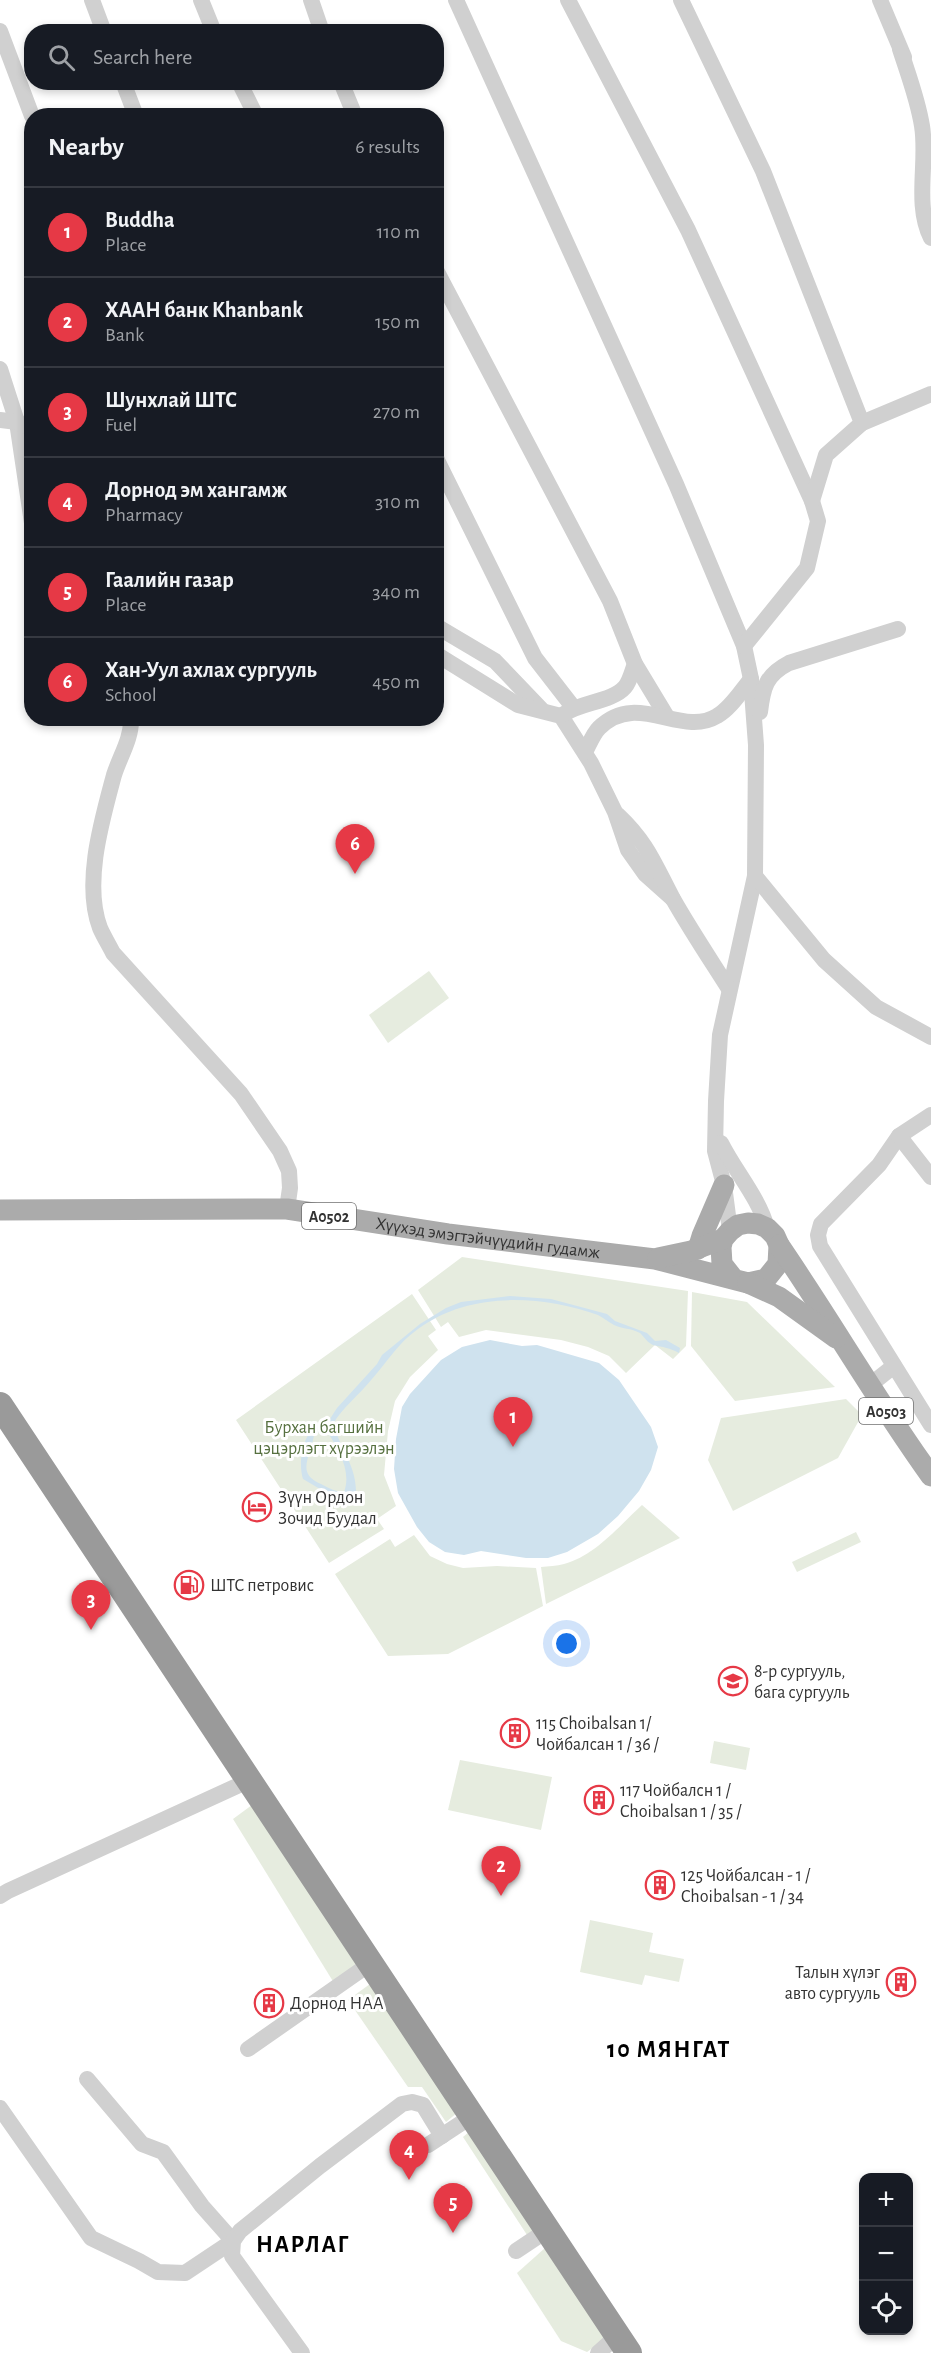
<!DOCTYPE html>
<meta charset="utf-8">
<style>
:root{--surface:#171b24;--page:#20242c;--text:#f1f3f6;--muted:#9ea1a6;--line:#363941;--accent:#e63946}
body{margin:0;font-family:"Alegreya Sans",sans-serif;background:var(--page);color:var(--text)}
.controls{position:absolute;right:18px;bottom:18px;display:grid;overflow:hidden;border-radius:12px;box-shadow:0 3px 9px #0003}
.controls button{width:54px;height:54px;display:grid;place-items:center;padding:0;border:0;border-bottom:2px solid var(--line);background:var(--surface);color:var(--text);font:30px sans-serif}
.you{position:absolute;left:567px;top:1644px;width:21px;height:21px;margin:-15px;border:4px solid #fff;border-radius:50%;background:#1a73e8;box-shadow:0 0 0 9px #1a73e833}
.badge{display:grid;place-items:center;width:39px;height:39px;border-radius:50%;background:var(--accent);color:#fff;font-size:20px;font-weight:700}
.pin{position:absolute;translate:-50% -50px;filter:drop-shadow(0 2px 3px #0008)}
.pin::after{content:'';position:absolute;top:32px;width:21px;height:18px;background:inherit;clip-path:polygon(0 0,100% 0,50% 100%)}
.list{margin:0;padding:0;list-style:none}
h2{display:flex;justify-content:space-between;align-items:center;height:78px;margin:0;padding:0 24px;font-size:26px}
h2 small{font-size:20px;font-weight:400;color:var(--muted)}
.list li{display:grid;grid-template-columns:39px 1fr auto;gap:18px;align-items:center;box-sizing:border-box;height:90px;padding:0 24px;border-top:2px solid var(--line)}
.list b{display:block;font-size:22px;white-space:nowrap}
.list p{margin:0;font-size:20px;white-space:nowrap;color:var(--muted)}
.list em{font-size:20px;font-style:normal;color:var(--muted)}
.icon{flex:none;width:33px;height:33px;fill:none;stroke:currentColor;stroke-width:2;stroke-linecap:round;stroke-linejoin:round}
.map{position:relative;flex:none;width:931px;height:2353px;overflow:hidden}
.search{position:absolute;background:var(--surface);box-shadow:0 3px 9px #0003;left:24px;top:24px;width:420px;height:66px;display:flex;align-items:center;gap:15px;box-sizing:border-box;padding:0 21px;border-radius:24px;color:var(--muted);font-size:22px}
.panel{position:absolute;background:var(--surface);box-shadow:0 3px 9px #0003;left:24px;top:108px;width:420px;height:618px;border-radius:24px}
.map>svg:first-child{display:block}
.green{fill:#e6ecdf}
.water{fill:#cfe2ee;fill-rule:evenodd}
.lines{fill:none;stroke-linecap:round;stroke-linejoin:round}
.minor{stroke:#d0d0d0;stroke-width:16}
.major{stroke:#ababab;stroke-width:21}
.highway{stroke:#9a9a9a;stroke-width:26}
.labels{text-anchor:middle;stroke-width:6;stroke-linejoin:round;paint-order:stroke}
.shield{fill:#fff;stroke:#707070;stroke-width:1.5}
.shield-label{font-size:16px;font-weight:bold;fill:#333}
.street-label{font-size:18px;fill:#333;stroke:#fff}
.park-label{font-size:18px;fill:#56703f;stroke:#fff}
.poi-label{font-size:18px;fill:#333;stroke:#fff;text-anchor:start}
.district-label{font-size:24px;font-weight:bold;letter-spacing:1.5px;fill:#000;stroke:#fff}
</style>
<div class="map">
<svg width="931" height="2353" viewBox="0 0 931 2353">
<rect width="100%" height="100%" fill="#fff"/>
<g class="green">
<path d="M 429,971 L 449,998 L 388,1043 L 369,1015 Z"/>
<path d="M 462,1257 L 688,1291 L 686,1346 L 673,1359 L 655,1345 L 626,1373 L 609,1356 L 588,1347 L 561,1340 L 486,1330 L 459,1337 L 448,1322 L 441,1327 L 418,1290 Z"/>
<path d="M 692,1292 L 747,1302 L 835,1387 L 735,1401 L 691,1346 Z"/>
<path d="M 412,1294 L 436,1330 L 428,1336 L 438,1350 L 410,1377 L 395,1401 L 388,1431 L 384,1475 L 396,1506 L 377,1519 L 384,1529 L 329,1563 L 236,1420 Z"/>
<path d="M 846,1399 L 862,1415 L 838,1458 L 733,1511 L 708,1460 L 721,1418 Z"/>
<path d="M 642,1505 L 680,1538 L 546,1604 L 541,1567 C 548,1566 557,1566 564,1564 C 595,1556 620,1525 642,1505 Z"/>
<path d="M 856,1532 L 861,1542 L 797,1572 L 792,1562 Z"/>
<path d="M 414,1535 L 430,1556 L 447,1564 L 463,1568 L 497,1566 L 536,1568 L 543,1606 L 448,1654 L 388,1656 L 335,1574 L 390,1539 L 395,1547 Z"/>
<path d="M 714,1741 L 750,1748 L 746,1770 L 710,1763 Z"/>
<path d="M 460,1760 L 552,1777 L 541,1830 L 448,1810 Z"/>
<path d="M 252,1805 L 359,1966 L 334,1983 L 233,1819 Z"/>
<path d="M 590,1920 L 653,1933 L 649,1952 L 684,1959 L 679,1982 L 645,1975 L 642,1985 L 580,1972 Z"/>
<path d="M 370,1984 L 458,2112 L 446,2122 L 422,2087 L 408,2087 L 348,2000 Z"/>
<path d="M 470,2131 L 537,2232 L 529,2238 L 463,2137 Z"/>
<path d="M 545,2248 L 605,2339 L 587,2352 L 561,2341 L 517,2273 Z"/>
</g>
<g class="water">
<path d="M 510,1296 L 551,1299 L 607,1314 L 615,1321 L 647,1333 L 655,1341 L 666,1340 L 680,1348 L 679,1353 C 670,1348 663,1347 653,1345 C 648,1343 644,1337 640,1333 C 631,1328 622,1329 614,1325 C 608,1322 604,1318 598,1315 C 541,1295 469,1291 418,1329 C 397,1344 388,1361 372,1379 C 359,1395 343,1407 333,1424 C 340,1447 356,1466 356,1491 L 344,1500 L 337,1499 L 303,1479 C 297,1460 304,1423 328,1422 L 337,1408 L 377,1364 L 382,1355 L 420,1324 L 446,1308 L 461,1302 ZM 322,1430 L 327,1431 C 338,1449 352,1471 344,1492 C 335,1492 329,1488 321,1484 C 295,1473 311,1457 314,1435 Z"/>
<path d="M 490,1340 L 522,1346 L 537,1345 L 599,1363 L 619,1380 L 651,1427 L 658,1447 L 651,1470 L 639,1491 L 618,1516 L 598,1534 L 567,1552 L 548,1558 L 526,1558 L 481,1551 L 464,1555 L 445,1552 L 429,1542 L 417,1527 L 398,1493 L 394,1469 L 396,1439 L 402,1407 L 410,1394 L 441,1360 L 462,1347 Z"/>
</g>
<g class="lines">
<g class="minor">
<path d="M 92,0 L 104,32"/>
<path d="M 201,0 L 214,32"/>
<path d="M 311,0 L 322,32"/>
<path d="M 456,0 L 676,484 L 744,646 L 751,679 L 756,745 L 755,876 L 720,1035 L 716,1101 L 715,1151 L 724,1185 L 730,1231"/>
<path d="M 568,0 L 688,230 L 812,501 L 818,521 L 807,568 L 744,646"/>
<path d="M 681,0 L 763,171 L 862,423 L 826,455 L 812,501"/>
<path d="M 880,0 L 904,57"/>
<path d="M 0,31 L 32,116"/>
<path d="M 900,49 C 908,74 918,100 922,126 C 928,162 914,204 931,238"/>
<path d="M 123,82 L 136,116"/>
<path d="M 239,82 L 256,116"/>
<path d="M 341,82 L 355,116"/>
<path d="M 436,270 L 610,601 L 635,664 L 667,717"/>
<path d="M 0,369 L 17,422 L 32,523"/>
<path d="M 0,420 L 17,422 L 32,429"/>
<path d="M 862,423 L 931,394"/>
<path d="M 436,458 L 535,658 L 573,707"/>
<path d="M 436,626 L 495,661 L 541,709"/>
<path d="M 436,654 L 518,705 L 561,716 L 591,763 L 615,812 L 628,850 L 645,874 L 673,899"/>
<path d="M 760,712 C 763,687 766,675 789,663 L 898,629"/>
<path d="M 564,714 C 581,702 612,702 625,687 C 630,681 632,671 635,664"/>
<path d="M 131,718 C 132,738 120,756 114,775 C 102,820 83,883 100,928 C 104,937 109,945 113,953 L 241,1094 L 280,1151 L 289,1171 L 290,1188 L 287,1209"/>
<path d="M 585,752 C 589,745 593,734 599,728 C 637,690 681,738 717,716 C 731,708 741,691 751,679"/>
<path d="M 618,815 C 647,842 655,865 673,899 C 690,929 710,959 729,989"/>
<path d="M 755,876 L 824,960 L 876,1007 L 931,1037"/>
<path d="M 931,1115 L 899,1136 L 879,1165 L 821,1224 L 818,1235 L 820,1246 L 931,1425"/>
<path d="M 899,1136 L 931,1177"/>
<path d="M 721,1143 C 735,1171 759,1198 767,1228"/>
<path d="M 870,1385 L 894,1366"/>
<path d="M 0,1896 L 8,1891 L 248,1781"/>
<path d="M 248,2049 L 371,1963"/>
<path d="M 0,2108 L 91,2238 L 139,2261 L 158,2272 L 185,2273 L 233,2241 L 202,2206 L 163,2152 L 142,2144 L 87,2079"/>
<path d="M 428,2145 L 472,2116"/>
<path d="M 516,2251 L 546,2231"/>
<path d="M 302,2353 L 232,2256 L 233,2241 L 240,2231 L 320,2166 L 402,2104 L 412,2102 L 423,2105 L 442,2136"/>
<path d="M 598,2353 L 617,2336"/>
</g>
<g class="major">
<path id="s1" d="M 0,1210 L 287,1209 L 448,1234 L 655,1259 L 748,1283 L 766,1279 L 778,1264 L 779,1245 L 775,1236 L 767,1228 L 758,1224 L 748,1223 L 738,1225 L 730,1231 L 723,1239 L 721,1247 L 722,1264 L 733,1278"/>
<path d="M 779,1245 C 831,1321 877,1401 931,1476"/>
<path d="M 698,1249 L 702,1236 L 724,1185"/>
<path d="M 658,1258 L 691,1251 L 723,1239"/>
<path d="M 748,1283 L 779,1297 L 836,1338"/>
</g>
<path class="highway" d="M 0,1405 L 629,2353"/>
</g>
<defs>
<g id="hotel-ring" transform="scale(1.5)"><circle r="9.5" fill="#fff" stroke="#e63946" stroke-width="1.5"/><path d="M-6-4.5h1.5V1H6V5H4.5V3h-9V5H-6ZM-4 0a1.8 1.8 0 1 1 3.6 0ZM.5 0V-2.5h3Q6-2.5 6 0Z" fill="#e63946"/></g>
<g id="fuel-ring" transform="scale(1.5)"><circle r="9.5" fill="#fff" stroke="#e63946" stroke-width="1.5"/><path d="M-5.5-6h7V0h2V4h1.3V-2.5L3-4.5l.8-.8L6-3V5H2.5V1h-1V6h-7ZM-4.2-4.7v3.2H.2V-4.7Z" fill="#e63946"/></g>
<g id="school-ring" transform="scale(1.5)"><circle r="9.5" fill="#fff" stroke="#e63946" stroke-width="1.5"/><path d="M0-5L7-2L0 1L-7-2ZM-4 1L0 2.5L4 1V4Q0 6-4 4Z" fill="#e63946"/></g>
<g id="building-ring" transform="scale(1.5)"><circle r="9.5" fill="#fff" stroke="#e63946" stroke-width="1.5"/><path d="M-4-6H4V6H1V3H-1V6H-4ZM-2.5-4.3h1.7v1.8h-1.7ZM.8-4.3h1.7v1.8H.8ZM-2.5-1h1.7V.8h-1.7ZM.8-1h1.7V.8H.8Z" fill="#e63946"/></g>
</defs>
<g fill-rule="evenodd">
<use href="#hotel-ring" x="257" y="1507"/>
<use href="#fuel-ring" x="189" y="1585"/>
<use href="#school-ring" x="733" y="1681"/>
<use href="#building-ring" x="515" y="1733"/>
<use href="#building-ring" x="599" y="1800"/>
<use href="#building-ring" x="660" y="1885"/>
<use href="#building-ring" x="901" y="1982"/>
<use href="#building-ring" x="269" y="2003"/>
</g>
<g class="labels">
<g class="shield">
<rect x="302" y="1203" width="54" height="26" rx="4.5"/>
<rect x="859" y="1398" width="54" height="26" rx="4.5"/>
</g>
<g class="shield-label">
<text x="329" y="1222">A0502</text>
<text x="886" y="1417">A0503</text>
</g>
<g class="street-label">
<text dy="6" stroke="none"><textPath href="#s1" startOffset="490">Хүүхэд эмэгтэйчүүдийн гудамж</textPath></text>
</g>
<g class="park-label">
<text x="324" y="1433">Бурхан багшийн<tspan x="324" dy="21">цэцэрлэгт хүрээлэн</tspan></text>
</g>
<g class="poi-label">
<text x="278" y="1503">Зүүн Ордон<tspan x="278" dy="21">Зочид Буудал</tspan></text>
<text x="210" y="1591">ШТС петровис</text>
<text x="754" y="1677">8-р сургууль,<tspan x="754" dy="21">бага сургууль</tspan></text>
<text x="536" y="1729">115 Choibalsan 1/<tspan x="536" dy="21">Чойбалсан 1 / 36 /</tspan></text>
<text x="620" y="1796">117 Чойбалсн 1 /<tspan x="620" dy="21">Choibalsan 1 / 35 /</tspan></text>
<text x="681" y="1881">125 Чойбалсан - 1 /<tspan x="681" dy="21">Choibalsan - 1 / 34</tspan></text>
<text x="880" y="1978" text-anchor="end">Талын хүлэг<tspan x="880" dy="21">авто сургууль</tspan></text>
<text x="290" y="2009">Дорнод НАА</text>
</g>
<g class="district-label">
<text x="669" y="2057">10 МЯНГАТ</text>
<text x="303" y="2252">НАРЛАГ</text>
</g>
</g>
</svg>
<div class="controls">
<button>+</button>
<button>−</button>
<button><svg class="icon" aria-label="locate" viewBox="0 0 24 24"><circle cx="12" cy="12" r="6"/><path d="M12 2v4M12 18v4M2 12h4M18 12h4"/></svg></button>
</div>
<div class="you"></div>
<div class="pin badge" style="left:513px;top:1447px">1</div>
<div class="pin badge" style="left:501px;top:1896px">2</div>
<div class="pin badge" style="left:91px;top:1630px">3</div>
<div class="pin badge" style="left:409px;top:2180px">4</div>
<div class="pin badge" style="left:453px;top:2233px">5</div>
<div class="pin badge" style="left:355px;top:874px">6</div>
<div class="search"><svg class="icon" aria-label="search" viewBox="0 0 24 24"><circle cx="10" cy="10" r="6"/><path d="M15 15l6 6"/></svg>Search here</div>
<section class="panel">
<h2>Nearby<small>6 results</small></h2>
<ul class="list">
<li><span class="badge">1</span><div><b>Buddha</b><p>Place</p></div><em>110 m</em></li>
<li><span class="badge">2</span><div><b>ХААН банк Khanbank</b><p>Bank</p></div><em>150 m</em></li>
<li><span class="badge">3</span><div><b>Шунхлай ШТС</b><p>Fuel</p></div><em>270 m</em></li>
<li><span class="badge">4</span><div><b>Дорнод эм хангамж</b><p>Pharmacy</p></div><em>310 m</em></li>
<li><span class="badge">5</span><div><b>Гаалийн газар</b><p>Place</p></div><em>340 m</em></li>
<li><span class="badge">6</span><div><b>Хан-Уул ахлах сургууль</b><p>School</p></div><em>450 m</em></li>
</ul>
</section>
</div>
